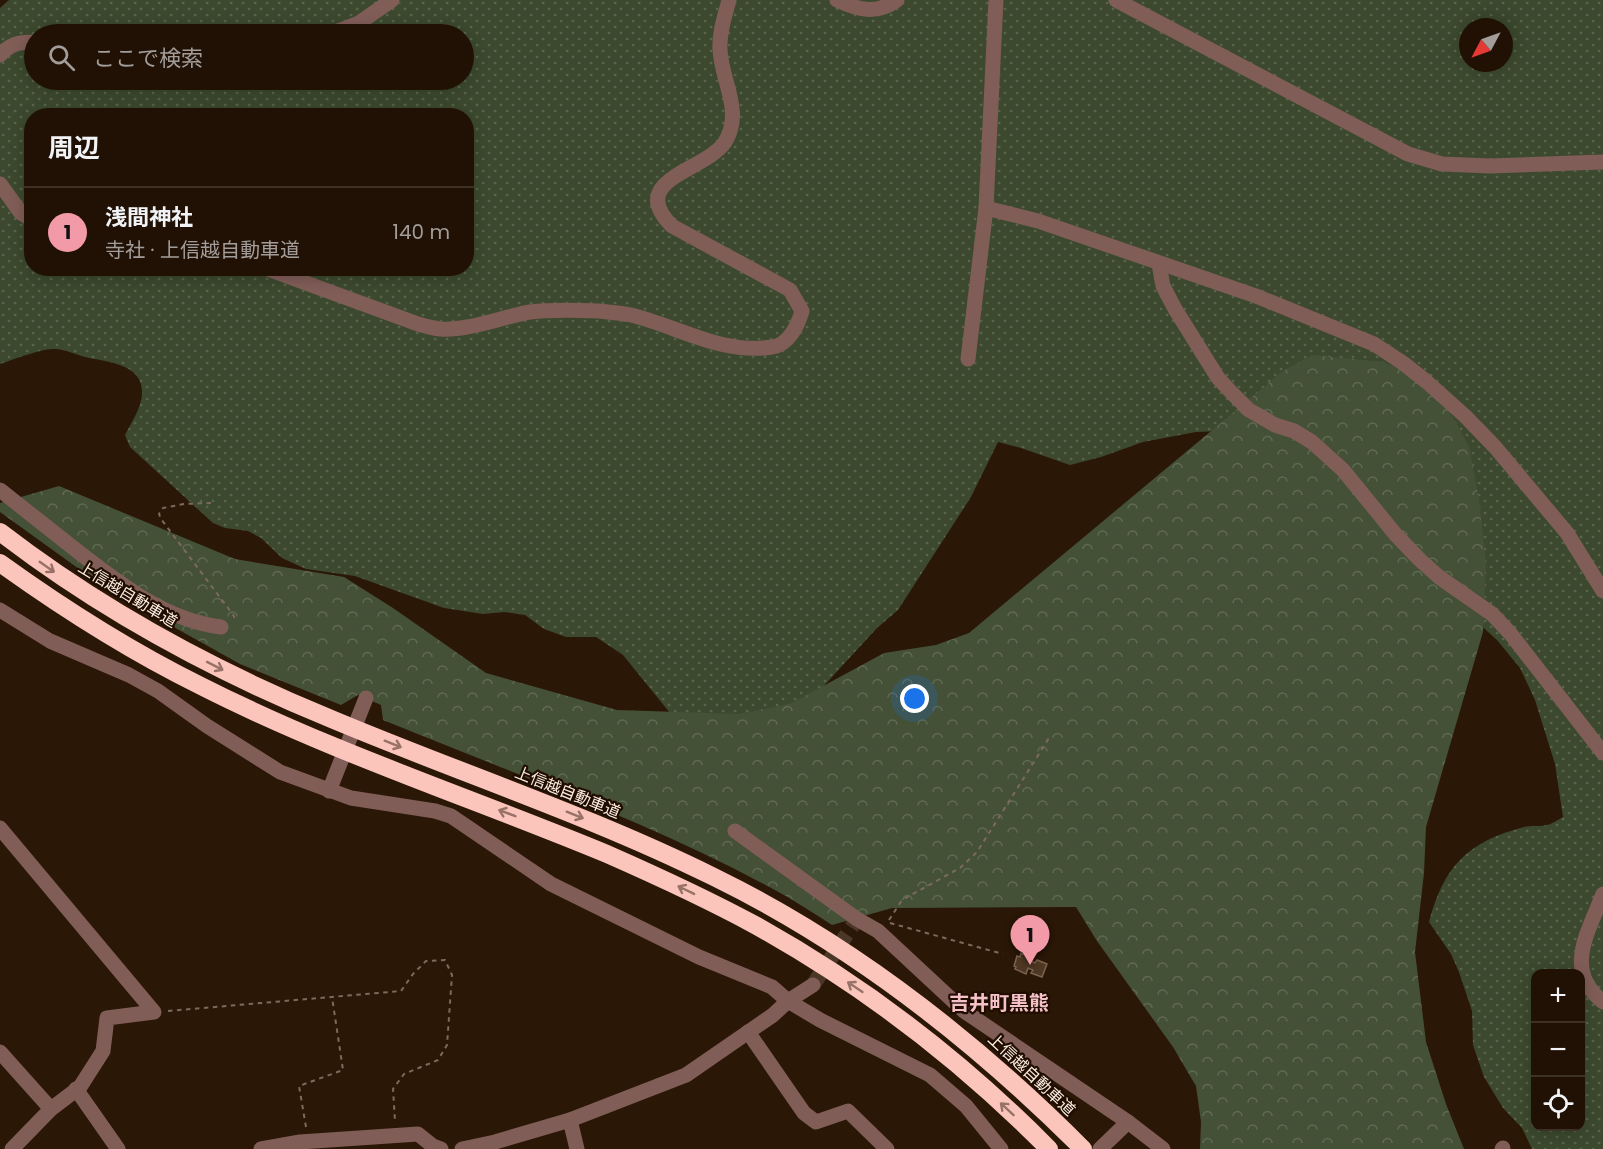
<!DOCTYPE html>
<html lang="ja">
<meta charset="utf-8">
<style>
:root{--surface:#201104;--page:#2d1f13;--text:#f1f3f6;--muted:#a29d9a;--line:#3d3126;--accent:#f39aa9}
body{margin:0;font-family:Poppins,"Noto Sans JP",sans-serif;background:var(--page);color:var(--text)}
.controls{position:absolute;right:18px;bottom:18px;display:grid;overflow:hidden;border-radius:12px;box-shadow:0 3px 15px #0003}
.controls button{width:54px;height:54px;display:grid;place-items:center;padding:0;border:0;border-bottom:2px solid var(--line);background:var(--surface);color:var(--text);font:30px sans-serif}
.compass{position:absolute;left:1459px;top:18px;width:54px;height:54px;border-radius:50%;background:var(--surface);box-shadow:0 3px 15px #0003;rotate:229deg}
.you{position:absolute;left:915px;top:699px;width:21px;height:21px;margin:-15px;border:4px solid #fff;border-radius:50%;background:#1a73e8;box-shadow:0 0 0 9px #1a73e833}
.badge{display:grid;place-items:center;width:39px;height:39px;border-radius:50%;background:var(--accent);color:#111;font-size:20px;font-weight:700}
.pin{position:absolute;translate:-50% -50px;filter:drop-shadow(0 2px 3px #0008)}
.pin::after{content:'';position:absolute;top:32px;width:21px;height:18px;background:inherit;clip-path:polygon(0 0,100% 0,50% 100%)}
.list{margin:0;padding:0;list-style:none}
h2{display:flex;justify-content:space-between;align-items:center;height:78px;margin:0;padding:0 24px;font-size:26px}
h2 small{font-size:20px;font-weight:400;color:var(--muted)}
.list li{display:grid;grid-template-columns:39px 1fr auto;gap:18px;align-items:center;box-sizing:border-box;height:90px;padding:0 24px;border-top:2px solid var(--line)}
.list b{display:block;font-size:22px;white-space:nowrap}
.list p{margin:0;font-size:20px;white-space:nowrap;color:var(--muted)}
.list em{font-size:20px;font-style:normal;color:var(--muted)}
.icon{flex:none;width:33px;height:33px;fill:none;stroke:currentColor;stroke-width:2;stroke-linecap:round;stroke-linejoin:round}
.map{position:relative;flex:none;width:1603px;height:1149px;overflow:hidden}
.search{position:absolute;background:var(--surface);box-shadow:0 3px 15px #0003;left:24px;top:24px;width:450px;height:66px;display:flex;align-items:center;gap:15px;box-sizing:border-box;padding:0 21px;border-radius:33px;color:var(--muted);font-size:22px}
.panel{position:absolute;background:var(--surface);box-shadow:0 3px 15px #0003;left:24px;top:108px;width:450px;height:168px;border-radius:24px}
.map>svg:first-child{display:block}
.grass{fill:url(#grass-dots);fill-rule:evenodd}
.forest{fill:url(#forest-crowns)}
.building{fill:#4e3723;stroke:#7b6350;stroke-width:1.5}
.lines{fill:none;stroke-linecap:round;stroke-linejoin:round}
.minor-tunnel{stroke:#4a3727;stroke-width:15;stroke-dasharray:15 8;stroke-linecap:butt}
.path{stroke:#7c6b5d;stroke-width:2;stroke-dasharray:4.5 4.5;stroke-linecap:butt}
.minor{stroke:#815d58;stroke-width:15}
.highway{stroke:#fbc5bc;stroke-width:18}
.oneway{stroke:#987267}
.labels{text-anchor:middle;stroke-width:4.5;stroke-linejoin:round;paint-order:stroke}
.street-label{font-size:16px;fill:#fceee3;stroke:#200d00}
.quarter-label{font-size:20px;font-weight:bold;fill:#f5c1c8;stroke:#200d00}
</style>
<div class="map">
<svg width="1603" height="1149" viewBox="0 0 1603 1149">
<defs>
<pattern id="grass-dots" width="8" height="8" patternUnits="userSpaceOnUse" patternTransform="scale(1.5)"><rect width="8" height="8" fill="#3c492e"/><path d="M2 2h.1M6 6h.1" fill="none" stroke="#59644c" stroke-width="1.8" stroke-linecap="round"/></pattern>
<pattern id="forest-crowns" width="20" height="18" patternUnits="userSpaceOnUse" patternTransform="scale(1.5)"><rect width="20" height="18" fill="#445136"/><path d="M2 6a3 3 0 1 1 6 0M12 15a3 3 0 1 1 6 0" fill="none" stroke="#606a53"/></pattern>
</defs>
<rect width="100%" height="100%" fill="#2a1706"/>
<path class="grass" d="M 9,0 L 1603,0 L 1603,1149 L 1532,1149 L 1522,1128 L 1503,1108 L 1484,1077 L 1473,1045 L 1472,1011 L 1459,972 L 1451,954 L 1429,922 C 1444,866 1467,842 1524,827 C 1531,825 1539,827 1547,825 C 1552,824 1558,820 1563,817 L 1555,764 L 1535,700 L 1520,668 L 1497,640 L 1454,601 L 1249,430 L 1196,432 L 1143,442 L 1101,457 L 1070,465 L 1021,448 L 998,442 L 971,497 L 898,610 L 877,628 L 808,703 L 696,745 L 623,655 L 596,637 L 566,637 L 544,629 L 525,615 L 504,612 L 483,614 L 444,608 L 355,576 L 306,569 L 282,558 L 261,538 L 248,531 L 225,528 L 213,523 L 130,447 L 125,435 C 131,423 142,407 142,393 C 143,363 106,362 85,357 C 75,354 64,349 54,349 C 43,348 12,360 0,364 L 0,8 ZM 1468,27 L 1504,27 L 1504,63 L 1468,63 ZM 34,34 L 464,34 L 464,80 L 34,80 ZM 32,116 L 466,116 L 466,268 L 32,268 ZM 1536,974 L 1580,974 L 1580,1126 L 1536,1126 Z"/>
<path class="forest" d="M 1312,355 L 1382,362 L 1418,373 L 1442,398 L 1469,447 L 1479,499 L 1486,565 L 1483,632 L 1426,827 L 1424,873 L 1415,952 L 1426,1042 L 1446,1104 L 1464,1149 L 1200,1149 L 1201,1122 L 1196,1086 L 1173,1047 L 1097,941 L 1076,907 L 892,908 L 832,925 C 813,913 794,900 773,889 C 651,823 513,773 383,720 L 381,705 L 358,695 L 341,705 L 240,664 L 111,592 L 0,512 L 0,503 L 59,486 L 235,559 L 344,577 L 393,608 L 486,673 L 617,710 L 738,714 L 790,704 L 884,653 L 936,645 L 969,633 L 1283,371 Z"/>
<path class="building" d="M 1021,953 L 1032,958 L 1031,961 L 1035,963 L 1037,960 L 1047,964 L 1042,977 L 1031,973 L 1033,970 L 1028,968 L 1026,974 L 1015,969 L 1016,967 L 1014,966 L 1017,956 L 1020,957 Z"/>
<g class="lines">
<path class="minor-tunnel" d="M 813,985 L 857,919"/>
<g class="path">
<path d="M 211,503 L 184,504 L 163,508 L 159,514 L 161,519 L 234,616 L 234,620"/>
<path d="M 889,920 L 902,900 L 960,868 L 977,852 L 1049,738"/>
<path d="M 890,923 L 1003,954"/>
<path d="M 168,1011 L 401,991 L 413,974 L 426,961 L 445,960 L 452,975 L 447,1045 L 438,1060 L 404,1074 L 393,1089 L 395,1121"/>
<path d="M 306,1127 L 299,1086 L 343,1070 L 332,997"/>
</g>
<g class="minor">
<path d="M 837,0 C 858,10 877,15 897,0"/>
<path d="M 1116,0 L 1408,154 L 1442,164 L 1490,166 L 1603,162"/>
<path d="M 330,34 L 359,23 L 392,0"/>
<path d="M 0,55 C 10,44 19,42 34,42"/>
<path d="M 0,184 L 21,213 L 32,220"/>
<path d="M 986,208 L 1038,221 L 1256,296 L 1374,344 L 1403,363 L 1427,382 L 1465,416 L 1495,447 L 1567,533 L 1603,591"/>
<path d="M 1159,264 L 1163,286 L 1175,309 L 1218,378 L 1232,393 L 1249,410 L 1275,425 L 1294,431 L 1312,442 L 1343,470 L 1396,535 L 1420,560 L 1439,577 L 1492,614 L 1510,633 L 1603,753"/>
<path d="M 265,268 L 418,324 C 425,326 433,328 440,329 C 468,331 502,317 530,312 C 552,309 576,310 599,311 C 609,312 621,313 631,315 C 677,326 722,355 772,347 C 789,345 798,325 802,311 L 790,290 L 672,226 C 625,179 706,171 725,142 C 744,111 721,81 720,49 C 719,32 725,16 729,0"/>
<path d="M 968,359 L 986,208 L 996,0"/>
<path d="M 0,490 C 25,510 51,530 76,550 C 120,584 165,620 221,627"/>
<path d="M 0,610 L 50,641 L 129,675 L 158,691 L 207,726 L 280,772 L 351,798 L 435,811 L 451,816 L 551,884 L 699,957 L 772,987 L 788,1001 L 820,1020 L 930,1075 L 966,1106 L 1001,1149"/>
<path d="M 329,791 L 366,698"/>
<path d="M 0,828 L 154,1012 L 107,1018 L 103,1051 L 80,1087 L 51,1109 L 12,1149"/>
<path d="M 735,831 L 857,919 L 878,931 L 964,1011 L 1128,1122 L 1163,1149"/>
<path d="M 1603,894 C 1588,933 1563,970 1603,1002"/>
<path d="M 748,1032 L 804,1113 L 816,1122 L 848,1111 L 887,1149"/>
<path d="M 0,1052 L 51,1109"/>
<path d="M 76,1089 L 118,1149"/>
<path d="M 570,1120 L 577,1149"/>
<path d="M 261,1149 L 300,1142 L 418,1134 L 433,1146 L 441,1149"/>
<path d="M 462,1149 L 495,1142 L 570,1120 L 686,1075 L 773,1015 L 788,1001 L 813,985"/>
<path d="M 1100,1149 L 1128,1122"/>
<path d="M 1502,1149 L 1503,1148"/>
</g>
<g class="highway">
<path d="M 0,532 C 100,609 212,670 329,718 C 457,772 589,815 714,877 C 853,945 974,1040 1083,1149"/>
<path d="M 0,563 C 64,609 130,651 201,686 C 331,752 472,798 607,854 C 657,876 707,899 755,925 C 863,985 963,1062 1049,1149"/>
</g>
</g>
<defs><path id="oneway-shaft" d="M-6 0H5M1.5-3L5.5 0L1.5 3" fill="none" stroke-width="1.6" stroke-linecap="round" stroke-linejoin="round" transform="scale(1.5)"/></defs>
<g class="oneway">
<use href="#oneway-shaft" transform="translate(47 567) rotate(35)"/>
<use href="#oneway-shaft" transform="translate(215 666) rotate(27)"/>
<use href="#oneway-shaft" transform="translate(393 744) rotate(22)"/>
<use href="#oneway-shaft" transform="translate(507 813) rotate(-159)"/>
<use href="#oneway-shaft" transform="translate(575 815) rotate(22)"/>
<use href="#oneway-shaft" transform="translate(686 890) rotate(-154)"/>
<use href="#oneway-shaft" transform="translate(855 987) rotate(-146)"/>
<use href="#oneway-shaft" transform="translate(1007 1109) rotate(-137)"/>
</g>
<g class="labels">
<g class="street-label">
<text transform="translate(128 594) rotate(31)" y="6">上信越自動車道</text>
<text transform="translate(568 792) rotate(22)" y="6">上信越自動車道</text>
<text transform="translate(1032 1074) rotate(43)" y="6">上信越自動車道</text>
</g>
<g class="quarter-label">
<text x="999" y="1010">吉井町黒熊</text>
</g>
</g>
</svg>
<div class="controls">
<button>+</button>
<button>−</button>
<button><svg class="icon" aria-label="locate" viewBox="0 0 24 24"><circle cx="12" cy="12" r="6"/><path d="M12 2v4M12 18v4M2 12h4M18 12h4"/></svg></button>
</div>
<svg class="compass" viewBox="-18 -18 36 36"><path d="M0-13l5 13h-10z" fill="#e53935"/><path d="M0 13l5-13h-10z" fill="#a29d9a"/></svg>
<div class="you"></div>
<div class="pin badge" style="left:1030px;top:965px">1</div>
<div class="search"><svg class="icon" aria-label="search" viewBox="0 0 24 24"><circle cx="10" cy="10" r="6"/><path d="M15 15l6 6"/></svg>ここで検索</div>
<section class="panel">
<h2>周辺<small></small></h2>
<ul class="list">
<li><span class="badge">1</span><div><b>浅間神社</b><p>寺社 · 上信越自動車道</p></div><em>140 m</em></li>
</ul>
</section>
</div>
